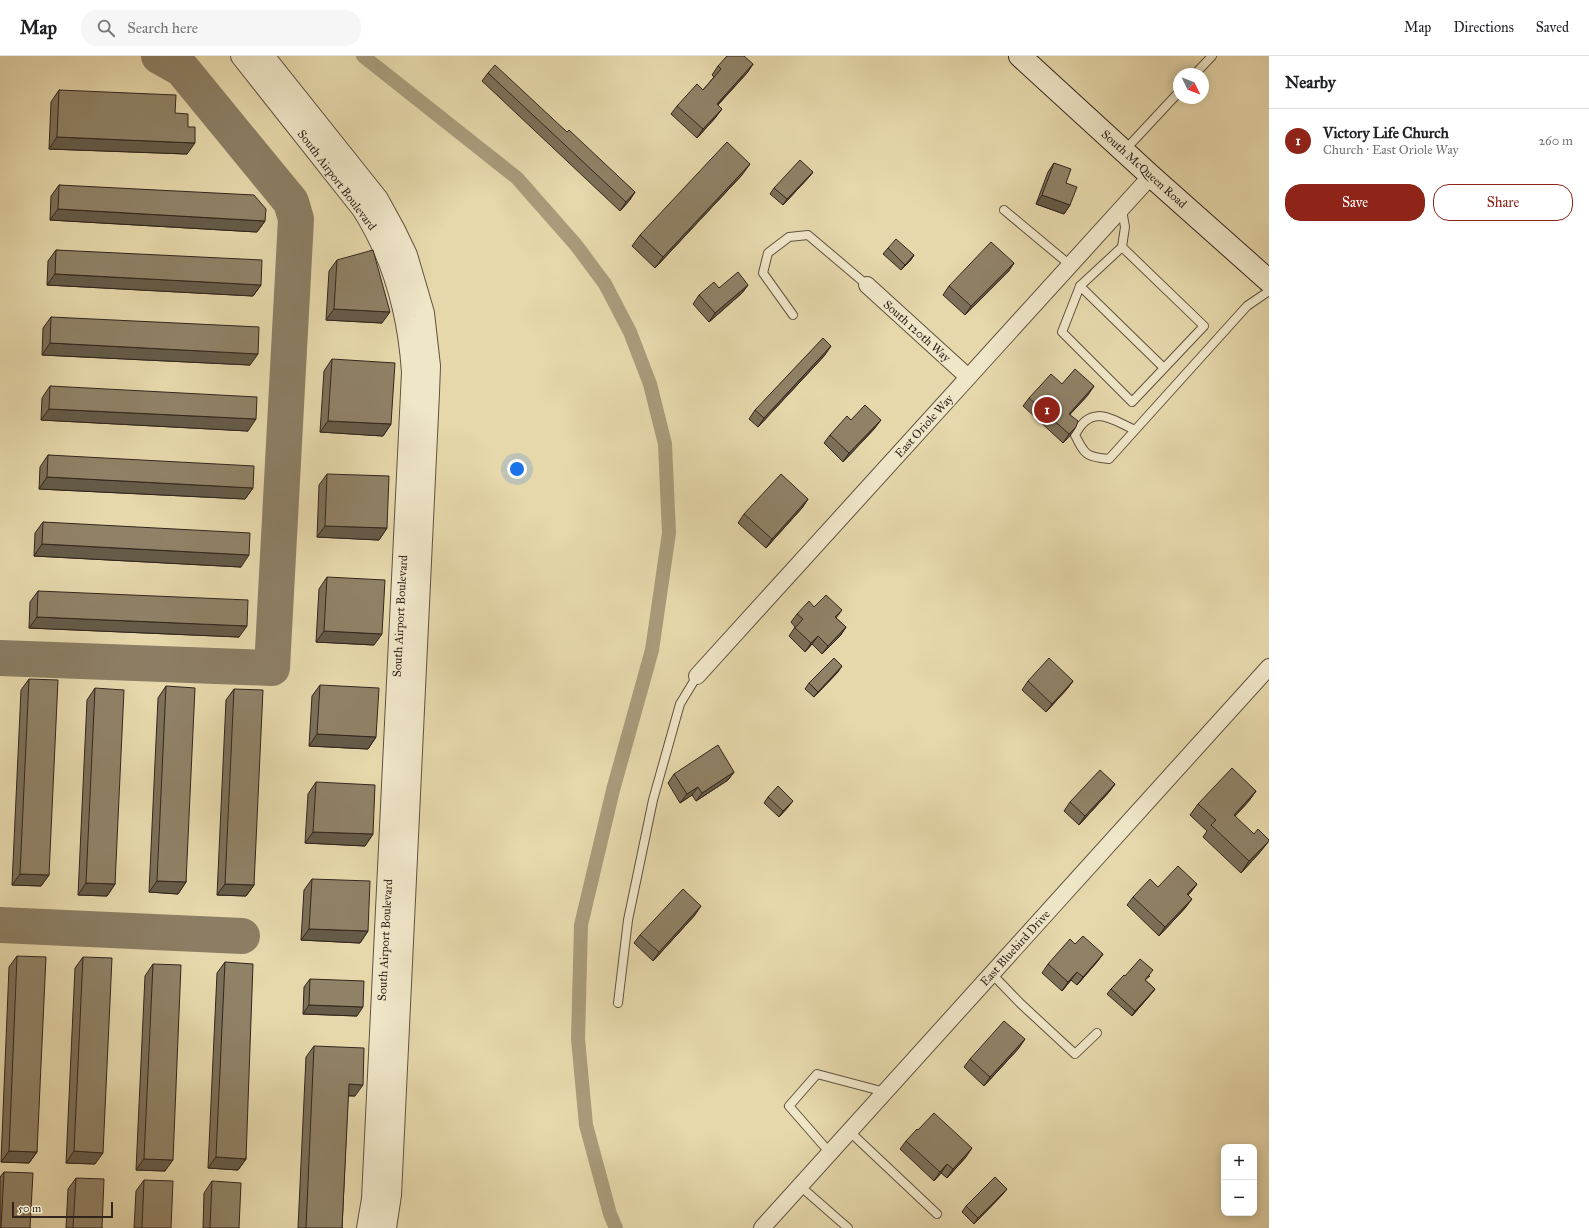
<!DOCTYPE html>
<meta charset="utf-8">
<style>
:root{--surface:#fff;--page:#f6f6f6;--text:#202124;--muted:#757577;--line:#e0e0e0;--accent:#8f2418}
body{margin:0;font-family:"IM FELL Great Primer",serif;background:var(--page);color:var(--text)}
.controls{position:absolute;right:12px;bottom:12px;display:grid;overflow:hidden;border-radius:8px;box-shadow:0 2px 10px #0003}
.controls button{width:36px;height:36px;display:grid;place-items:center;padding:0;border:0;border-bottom:1px solid var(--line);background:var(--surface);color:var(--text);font:20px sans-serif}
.compass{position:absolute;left:1173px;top:12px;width:36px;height:36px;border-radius:50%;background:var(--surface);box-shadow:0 2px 10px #0003;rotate:133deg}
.scale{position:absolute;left:12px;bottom:10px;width:101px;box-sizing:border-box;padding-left:4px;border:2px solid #32251d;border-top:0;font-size:11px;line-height:14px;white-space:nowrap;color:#32251d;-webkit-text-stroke:3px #efe6c8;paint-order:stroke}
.you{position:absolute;left:517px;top:413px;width:14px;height:14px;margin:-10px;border:3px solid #fff;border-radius:50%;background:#1a73e8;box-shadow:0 0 0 6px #1a73e833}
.badge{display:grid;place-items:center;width:26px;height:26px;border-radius:50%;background:var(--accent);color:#fff;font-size:13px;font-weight:700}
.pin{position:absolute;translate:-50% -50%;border:2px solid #fff;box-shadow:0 1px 4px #0006}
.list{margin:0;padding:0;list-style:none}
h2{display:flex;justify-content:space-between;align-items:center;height:52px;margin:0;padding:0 16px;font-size:17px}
h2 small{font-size:13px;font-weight:400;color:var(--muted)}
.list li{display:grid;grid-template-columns:26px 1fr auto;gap:12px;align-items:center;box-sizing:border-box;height:64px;padding:0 16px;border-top:1px solid var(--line)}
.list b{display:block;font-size:15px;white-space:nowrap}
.list p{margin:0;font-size:13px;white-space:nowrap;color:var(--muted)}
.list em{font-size:13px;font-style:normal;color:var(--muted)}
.actions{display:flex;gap:8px;padding:12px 16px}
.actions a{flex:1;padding:9px 0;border:1px solid var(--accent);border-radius:16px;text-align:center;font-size:14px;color:var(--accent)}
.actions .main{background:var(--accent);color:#fff}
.icon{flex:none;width:22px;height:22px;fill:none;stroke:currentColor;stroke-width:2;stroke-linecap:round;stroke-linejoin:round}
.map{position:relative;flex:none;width:1269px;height:1172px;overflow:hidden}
header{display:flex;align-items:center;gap:24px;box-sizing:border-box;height:56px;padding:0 20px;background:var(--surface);border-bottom:1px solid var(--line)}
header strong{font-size:19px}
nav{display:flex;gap:22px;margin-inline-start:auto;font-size:14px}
.search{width:280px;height:36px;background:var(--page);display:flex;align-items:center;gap:10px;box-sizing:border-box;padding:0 14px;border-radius:16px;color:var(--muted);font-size:15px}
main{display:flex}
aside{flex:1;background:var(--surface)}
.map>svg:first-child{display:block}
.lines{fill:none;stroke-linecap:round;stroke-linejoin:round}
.canal{stroke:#a99b7b;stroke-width:14}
.taxiway{stroke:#8c7e64;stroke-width:36}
.service-casing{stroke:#5f5240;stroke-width:10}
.minor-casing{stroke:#5f5240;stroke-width:18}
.tertiary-casing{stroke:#5f5240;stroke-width:22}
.secondary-casing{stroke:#32251d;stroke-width:24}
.service{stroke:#efe6c8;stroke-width:8}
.minor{stroke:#efe6c8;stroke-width:16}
.tertiary{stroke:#efe6c8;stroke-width:20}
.secondary{stroke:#efe6c8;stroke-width:22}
.wall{fill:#7c7059;stroke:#32251d}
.shaded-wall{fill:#655b48;stroke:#32251d}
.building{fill:#908267;stroke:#32251d}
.labels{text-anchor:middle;stroke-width:3;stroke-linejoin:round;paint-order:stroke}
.street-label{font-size:12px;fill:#32251d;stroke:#efe6c8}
</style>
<header>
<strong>Map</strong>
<div class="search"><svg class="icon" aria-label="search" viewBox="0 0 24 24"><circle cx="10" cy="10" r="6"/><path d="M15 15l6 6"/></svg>Search here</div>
<nav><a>Map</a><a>Directions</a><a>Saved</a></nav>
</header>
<main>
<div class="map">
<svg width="1269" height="1172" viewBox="0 0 1269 1172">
<rect width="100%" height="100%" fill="#e6d8ab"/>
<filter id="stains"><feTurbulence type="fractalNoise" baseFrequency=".005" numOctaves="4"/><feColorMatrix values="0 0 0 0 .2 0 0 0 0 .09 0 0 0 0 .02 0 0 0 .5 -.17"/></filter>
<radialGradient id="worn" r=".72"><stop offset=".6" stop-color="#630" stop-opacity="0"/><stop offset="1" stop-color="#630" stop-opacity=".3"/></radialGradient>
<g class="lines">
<path class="canal" d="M 363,0 L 517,122 L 576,189 L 605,228 L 630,276 L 650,328 L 665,388 L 669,477 L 652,594 L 613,734 L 581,869 L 578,983 L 586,1069 L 610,1158 L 616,1172"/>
<g class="taxiway">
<path d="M 0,602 L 272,612 L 296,163 L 291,146 L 182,13 L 159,0"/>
<path d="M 0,869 L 242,880"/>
</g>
<g class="service-casing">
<g id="service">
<path d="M 1195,18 L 1212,0"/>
<path d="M 1124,95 L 1179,36"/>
<path d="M 1004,154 L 1070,209"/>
<path d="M 1122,154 L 1125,171 L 1122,191 L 1204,270 L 1132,346 L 1062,276 L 1080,230 L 1164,312"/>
<path d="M 1080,230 L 1122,191"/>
<path d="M 793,259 L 763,217 L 768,197 L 789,181 L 808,179 L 867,229"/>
<path d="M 1135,374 C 1111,363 1091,347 1075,379 C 1085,399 1086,401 1109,403 L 1247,250 L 1269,235"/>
<path d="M 992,918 L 1021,948 L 1075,998 L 1097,977"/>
<path d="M 618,947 L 628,864 L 653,744 L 680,648 L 697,620"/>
<path d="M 849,1075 L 937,1158"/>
<path d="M 830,1097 L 789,1050 L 817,1018 L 885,1036"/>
<path d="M 800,1130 L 848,1172"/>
</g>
</g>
<g class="minor-casing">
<g id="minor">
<path d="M 867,229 L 968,321"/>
<path d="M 697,620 L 1151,120"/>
<path d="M 762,1172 L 1269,611"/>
</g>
</g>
<g class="tertiary-casing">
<g id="tertiary">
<path d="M 241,0 L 362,153 C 394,203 408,257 412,316 L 372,1143 L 367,1172"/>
<path d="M 264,0 L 378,143 L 395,174 L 407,199 L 424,257 L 430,310 L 429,337 L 391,1139 L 386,1172"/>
</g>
</g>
<g class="secondary-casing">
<path id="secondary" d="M 1020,0 L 1151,120 L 1269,225"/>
</g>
<use href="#service" class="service"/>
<use href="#minor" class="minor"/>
<use href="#tertiary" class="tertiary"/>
<use href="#secondary" class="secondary"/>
</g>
<g class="wall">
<path d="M 753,8 L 747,17 L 718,49 L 716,61 L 697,82 L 671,58 L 677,50 L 703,34 L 714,21 L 712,19 L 718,10 Z"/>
<path d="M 488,17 L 567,76 L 635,136 L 629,145 L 620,155 L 482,25 Z"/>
<path d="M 59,34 L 175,57 L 188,71 L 187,98 L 49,93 L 51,46 Z"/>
<path d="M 1054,107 L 1066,127 L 1070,149 L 1064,158 L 1036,148 L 1048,116 Z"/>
<path d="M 813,116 L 809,121 L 783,149 L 770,138 L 774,132 Z"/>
<path d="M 742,119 L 655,212 L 632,190 L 640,179 Z"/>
<path d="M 59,129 L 265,165 L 257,176 L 50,164 L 51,140 Z"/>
<path d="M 888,192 L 914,199 L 910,205 L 901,214 L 883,198 Z"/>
<path d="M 56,194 L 261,229 L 253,240 L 47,229 L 48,205 Z"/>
<path d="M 337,204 L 382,267 L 326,264 L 329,215 Z"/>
<path d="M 1014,207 L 1008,216 L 965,259 L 943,239 L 949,230 Z"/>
<path d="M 748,229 L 742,237 L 709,266 L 693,248 L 699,239 L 719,232 Z"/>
<path d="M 51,261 L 250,309 L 42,299 L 43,272 Z"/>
<path d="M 825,299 L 758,371 L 749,363 L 755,354 Z"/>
<path d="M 332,303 L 391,368 L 383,380 L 320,376 L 324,315 Z"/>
<path d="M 50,330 L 248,375 L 41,364 L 42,342 Z"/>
<path d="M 1088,339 L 1070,358 L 1070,380 L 1063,387 L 1023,350 L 1029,342 Z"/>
<path d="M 851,364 L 875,372 L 843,406 L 824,387 L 830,379 Z"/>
<path d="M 48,399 L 253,432 L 245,443 L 39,433 L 40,411 Z"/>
<path d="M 327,418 L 387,472 L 379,484 L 317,481 L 319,429 Z"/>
<path d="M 808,443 L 802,452 L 766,492 L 738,467 L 744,458 Z"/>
<path d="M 43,466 L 241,511 L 34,500 L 35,477 Z"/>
<path d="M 327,521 L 374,589 L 316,586 L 319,533 Z"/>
<path d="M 38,535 L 239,581 L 29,572 L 30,546 Z"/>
<path d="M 814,551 L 842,554 L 836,562 L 846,571 L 840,580 L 822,598 L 812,588 L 805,596 L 789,580 L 795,571 L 791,566 L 797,558 Z"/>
<path d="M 838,616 L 814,641 L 805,633 L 809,627 Z"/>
<path d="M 29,623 L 49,819 L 41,830 L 12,829 L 21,634 Z"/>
<path d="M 1028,625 L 1073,625 L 1067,633 L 1046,656 L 1022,634 Z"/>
<path d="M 320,629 L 376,681 L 368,693 L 309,690 L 312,640 Z"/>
<path d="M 166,630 L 186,826 L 178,838 L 149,836 L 158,642 Z"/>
<path d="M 95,632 L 115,828 L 107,840 L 78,839 L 87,644 Z"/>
<path d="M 234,633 L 254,829 L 246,840 L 217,839 L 226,644 Z"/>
<path d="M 734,716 L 728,724 L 696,745 L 692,739 L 680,747 L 668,727 L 674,718 Z"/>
<path d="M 316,726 L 373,778 L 365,790 L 305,787 L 308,738 Z"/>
<path d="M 1115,728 L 1109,736 L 1079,769 L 1064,755 L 1070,746 Z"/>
<path d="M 1256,735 L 1248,746 L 1235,760 L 1261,795 L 1241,817 L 1203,781 L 1207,775 L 1190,759 L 1198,748 Z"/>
<path d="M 768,741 L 789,750 L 779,761 L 764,747 Z"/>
<path d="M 312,823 L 368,875 L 360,887 L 301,884 L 304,834 Z"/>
<path d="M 1197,828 L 1188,839 L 1186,851 L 1159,880 L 1127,849 L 1133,841 L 1158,831 Z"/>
<path d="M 695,859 L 653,905 L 634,887 L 640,879 Z"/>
<path d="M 1075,888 L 1103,898 L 1097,906 L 1077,929 L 1071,924 L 1062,935 L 1042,917 L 1048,908 Z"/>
<path d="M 17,900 L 37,1096 L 29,1107 L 1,1106 L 9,911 Z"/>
<path d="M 83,901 L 95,1108 L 66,1107 L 75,912 Z"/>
<path d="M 225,906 L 246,1103 L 238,1114 L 208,1112 L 217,917 Z"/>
<path d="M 153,908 L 165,1115 L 136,1114 L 145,920 Z"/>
<path d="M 1125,920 L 1150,920 L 1145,924 L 1155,933 L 1151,938 L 1132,960 L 1107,938 L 1111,933 Z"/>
<path d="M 310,923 L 357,960 L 303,958 L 304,931 Z"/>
<path d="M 314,990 L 355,1040 L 348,1040 L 342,1172 L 298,1172 L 306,1001 Z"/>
<path d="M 1019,992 L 984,1030 L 964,1011 L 970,1003 Z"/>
<path d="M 918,1074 L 966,1101 L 947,1122 L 941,1117 L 934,1125 L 900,1093 L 906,1085 Z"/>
<path d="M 4,1116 L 30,1172 L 0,1172 L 0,1121 Z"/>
<path d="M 76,1122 L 102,1172 L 66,1172 L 68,1133 Z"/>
<path d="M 144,1124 L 171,1172 L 134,1172 L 136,1135 Z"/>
<path d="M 212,1125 L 239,1172 L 203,1172 L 204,1137 Z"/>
<path d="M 1003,1138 L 974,1168 L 962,1156 L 966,1150 Z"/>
</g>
<g class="shaded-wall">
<path d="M 753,8 L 747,17 L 711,56 L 717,48 Z"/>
<path d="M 722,53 L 716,61 L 697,82 L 703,73 Z"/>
<path d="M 57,81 L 195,87 L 187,98 L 49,93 Z"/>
<path d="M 750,108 L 742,119 L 655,212 L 663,201 Z"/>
<path d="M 813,116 L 809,121 L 783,149 L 787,143 Z"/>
<path d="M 635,136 L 629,145 L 620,155 L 626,146 Z"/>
<path d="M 1042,139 L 1070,149 L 1064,158 L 1036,148 Z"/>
<path d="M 58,153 L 265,165 L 257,176 L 50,164 Z"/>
<path d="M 914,199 L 910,205 L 901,214 L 905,209 Z"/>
<path d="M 1014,207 L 1008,216 L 965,259 L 971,250 Z"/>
<path d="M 55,218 L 261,229 L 253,240 L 47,229 Z"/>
<path d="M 748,229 L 742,237 L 709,266 L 715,257 Z"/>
<path d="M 334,253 L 390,256 L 382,267 L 326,264 Z"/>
<path d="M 50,287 L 258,298 L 250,309 L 42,299 Z"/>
<path d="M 831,290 L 825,299 L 758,371 L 764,362 Z"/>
<path d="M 1094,330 L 1088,339 L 1063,366 L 1069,358 Z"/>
<path d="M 49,353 L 256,363 L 248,375 L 41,364 Z"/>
<path d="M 881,364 L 875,372 L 843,406 L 849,397 Z"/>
<path d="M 328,365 L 391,368 L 383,380 L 320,376 Z"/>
<path d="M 1076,371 L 1070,380 L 1063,387 L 1069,378 Z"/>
<path d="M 47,421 L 253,432 L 245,443 L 39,433 Z"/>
<path d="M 808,443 L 802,452 L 766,492 L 772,483 Z"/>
<path d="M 325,470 L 387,472 L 379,484 L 317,481 Z"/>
<path d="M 42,488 L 249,499 L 241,511 L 34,500 Z"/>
<path d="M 37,561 L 247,570 L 239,581 L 29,572 Z"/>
<path d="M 846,571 L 840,580 L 822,598 L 828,590 Z"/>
<path d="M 324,575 L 382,578 L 374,589 L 316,586 Z"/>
<path d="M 818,580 L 812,588 L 805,596 L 811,587 Z"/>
<path d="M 842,610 L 838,616 L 814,641 L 818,636 Z"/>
<path d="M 1073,625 L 1067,633 L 1046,656 L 1052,648 Z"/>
<path d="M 317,678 L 376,681 L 368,693 L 309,690 Z"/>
<path d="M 734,716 L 728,724 L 696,745 L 702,737 Z"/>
<path d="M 1115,728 L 1109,736 L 1079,769 L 1085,760 Z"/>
<path d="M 698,731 L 692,739 L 680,747 L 687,738 Z"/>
<path d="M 1256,735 L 1248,746 L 1226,770 L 1234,759 Z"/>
<path d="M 793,745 L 789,750 L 779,761 L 783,755 Z"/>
<path d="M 313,776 L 373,778 L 365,790 L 305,787 Z"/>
<path d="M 1269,785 L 1261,795 L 1241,817 L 1249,805 Z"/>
<path d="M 20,818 L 49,819 L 41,830 L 12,829 Z"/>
<path d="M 157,825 L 186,826 L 178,838 L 149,836 Z"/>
<path d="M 86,827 L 115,828 L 107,840 L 78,839 Z"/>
<path d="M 225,828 L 254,829 L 246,840 L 217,839 Z"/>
<path d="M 1197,828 L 1191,836 L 1181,847 L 1187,838 Z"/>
<path d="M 1192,843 L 1186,851 L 1159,880 L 1165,871 Z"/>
<path d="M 701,850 L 695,859 L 653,905 L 659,896 Z"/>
<path d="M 309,873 L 368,875 L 360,887 L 301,884 Z"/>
<path d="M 1103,898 L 1097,906 L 1077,929 L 1083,921 Z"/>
<path d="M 1077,916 L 1071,924 L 1062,935 L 1068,926 Z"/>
<path d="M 1155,933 L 1151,938 L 1132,960 L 1135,955 Z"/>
<path d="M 309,949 L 363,951 L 357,960 L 303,958 Z"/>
<path d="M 1025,983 L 1019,992 L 984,1030 L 990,1021 Z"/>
<path d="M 349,1028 L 363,1029 L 355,1040 L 341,1039 Z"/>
<path d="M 972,1092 L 966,1101 L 947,1122 L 953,1113 Z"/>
<path d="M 9,1095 L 37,1096 L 29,1107 L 1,1106 Z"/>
<path d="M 74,1095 L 103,1097 L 95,1108 L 66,1107 Z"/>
<path d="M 216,1101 L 246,1103 L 238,1114 L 208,1112 Z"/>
<path d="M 144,1103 L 173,1104 L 165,1115 L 136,1114 Z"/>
<path d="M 947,1108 L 941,1117 L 934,1125 L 940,1116 Z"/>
<path d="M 1007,1133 L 1003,1138 L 974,1168 L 978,1162 Z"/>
</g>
<g class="building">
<path d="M 727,0 L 744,0 L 753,8 L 717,48 L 722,53 L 703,73 L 677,50 L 697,28 L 703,34 L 721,13 L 718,10 Z"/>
<path d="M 495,9 L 567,76 L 569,74 L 635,136 L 626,146 L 488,17 Z"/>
<path d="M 59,34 L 176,39 L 175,57 L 188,58 L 188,71 L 195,71 L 195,87 L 57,81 Z"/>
<path d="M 727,86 L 750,108 L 663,201 L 640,179 Z"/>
<path d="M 800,104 L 813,116 L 787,143 L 774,132 Z"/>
<path d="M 1054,107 L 1071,113 L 1066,127 L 1077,131 L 1070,149 L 1042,139 Z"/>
<path d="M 59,129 L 254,139 L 266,153 L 265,165 L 58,153 Z"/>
<path d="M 896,183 L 914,199 L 905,209 L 888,192 Z"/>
<path d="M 991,186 L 1014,207 L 971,250 L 949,230 Z"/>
<path d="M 56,194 L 262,204 L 261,229 L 55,218 Z"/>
<path d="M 373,194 L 390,256 L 334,253 L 337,204 Z"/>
<path d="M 738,216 L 748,229 L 715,257 L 699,239 L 714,226 L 719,232 Z"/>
<path d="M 51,261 L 259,271 L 258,298 L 50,287 Z"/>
<path d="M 823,282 L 831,290 L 764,362 L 755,354 Z"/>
<path d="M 332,303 L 395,307 L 391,368 L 328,365 Z"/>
<path d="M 1075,313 L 1094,330 L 1069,358 L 1078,365 L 1076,371 L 1069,378 L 1029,342 L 1051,318 L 1062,328 Z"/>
<path d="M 50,330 L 257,341 L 256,363 L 49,353 Z"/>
<path d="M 865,349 L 881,364 L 849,397 L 830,379 L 847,360 L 851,364 Z"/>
<path d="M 48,399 L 254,410 L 253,432 L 47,421 Z"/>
<path d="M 327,418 L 389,420 L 387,472 L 325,470 Z"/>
<path d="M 781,418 L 808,443 L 772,483 L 744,458 Z"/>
<path d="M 43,466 L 250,477 L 249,499 L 42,488 Z"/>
<path d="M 327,521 L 385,524 L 382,578 L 324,575 Z"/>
<path d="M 38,535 L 248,544 L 247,570 L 37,561 Z"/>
<path d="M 826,539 L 842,554 L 835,561 L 846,571 L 828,590 L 818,580 L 811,587 L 795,572 L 803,563 L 797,558 L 809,545 L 814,551 Z"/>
<path d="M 834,602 L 842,610 L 818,636 L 809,627 Z"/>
<path d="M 1049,602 L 1073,625 L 1052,648 L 1028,625 Z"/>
<path d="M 29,623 L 58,624 L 49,819 L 20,818 Z"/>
<path d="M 320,629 L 379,632 L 376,681 L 317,678 Z"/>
<path d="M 166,630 L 195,632 L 186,826 L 157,825 Z"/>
<path d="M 95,632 L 124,634 L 115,828 L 86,827 Z"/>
<path d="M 234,633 L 263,634 L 254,829 L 225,828 Z"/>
<path d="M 718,689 L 734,716 L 702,737 L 698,731 L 687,738 L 674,718 Z"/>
<path d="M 1232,712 L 1256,735 L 1234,759 L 1254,778 L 1258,773 L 1269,784 L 1269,785 L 1249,805 L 1211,769 L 1216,764 L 1198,748 Z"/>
<path d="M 1100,714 L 1115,728 L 1085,760 L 1070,746 Z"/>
<path d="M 316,726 L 375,729 L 373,778 L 313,776 Z"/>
<path d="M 778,730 L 793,745 L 783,755 L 768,741 Z"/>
<path d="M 1178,810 L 1197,828 L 1187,838 L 1192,843 L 1165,871 L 1133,841 L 1150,823 L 1158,831 Z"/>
<path d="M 312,823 L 370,825 L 368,875 L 309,873 Z"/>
<path d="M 683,833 L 701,850 L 659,896 L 640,879 Z"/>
<path d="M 1083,880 L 1103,898 L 1083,921 L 1077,916 L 1068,926 L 1048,908 L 1070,883 L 1075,888 Z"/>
<path d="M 17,900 L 46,901 L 37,1096 L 9,1095 Z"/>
<path d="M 83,901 L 112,902 L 103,1097 L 74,1095 Z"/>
<path d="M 1140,903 L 1153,914 L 1145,924 L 1155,933 L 1135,955 L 1111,933 L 1124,919 L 1125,920 Z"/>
<path d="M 225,906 L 253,908 L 246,1103 L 216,1101 Z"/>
<path d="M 153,908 L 181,909 L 173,1104 L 144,1103 Z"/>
<path d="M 310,923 L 364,925 L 363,951 L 309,949 Z"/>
<path d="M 1004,965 L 1025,983 L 990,1021 L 970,1003 Z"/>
<path d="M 314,990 L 364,992 L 363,1029 L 349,1028 L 342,1172 L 306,1172 Z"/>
<path d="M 934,1057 L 972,1092 L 953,1113 L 947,1108 L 940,1116 L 906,1085 L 917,1073 L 918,1074 Z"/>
<path d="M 4,1116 L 33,1117 L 30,1172 L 1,1172 Z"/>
<path d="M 995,1121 L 1007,1133 L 978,1162 L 966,1150 Z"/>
<path d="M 76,1122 L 104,1123 L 102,1172 L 73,1172 Z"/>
<path d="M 144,1124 L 173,1125 L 171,1172 L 142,1172 Z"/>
<path d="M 212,1125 L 241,1127 L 239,1172 L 210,1172 Z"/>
</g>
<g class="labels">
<g class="street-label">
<text transform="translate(1144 113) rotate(42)" y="4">South McQueen Road</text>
<text transform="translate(337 124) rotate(53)" y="4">South Airport Boulevard</text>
<text transform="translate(917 275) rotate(42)" y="4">South 120th Way</text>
<text transform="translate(924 370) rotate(-48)" y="4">East Oriole Way</text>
<text transform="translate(400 560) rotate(-87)" y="4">South Airport Boulevard</text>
<text transform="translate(385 884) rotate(-87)" y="4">South Airport Boulevard</text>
<text transform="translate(1015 892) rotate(-48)" y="4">East Bluebird Drive</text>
</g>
</g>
<rect width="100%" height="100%" filter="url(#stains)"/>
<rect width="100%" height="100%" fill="url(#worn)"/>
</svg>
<div class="controls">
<button>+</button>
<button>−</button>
</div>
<svg class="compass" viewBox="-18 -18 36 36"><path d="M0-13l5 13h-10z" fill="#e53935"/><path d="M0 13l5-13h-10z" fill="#757577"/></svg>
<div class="scale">50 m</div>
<div class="you"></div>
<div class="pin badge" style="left:1047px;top:354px">1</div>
</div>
<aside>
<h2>Nearby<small></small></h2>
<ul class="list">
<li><span class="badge">1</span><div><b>Victory Life Church</b><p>Church · East Oriole Way</p></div><em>260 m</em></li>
</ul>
<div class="actions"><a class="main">Save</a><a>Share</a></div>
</aside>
</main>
